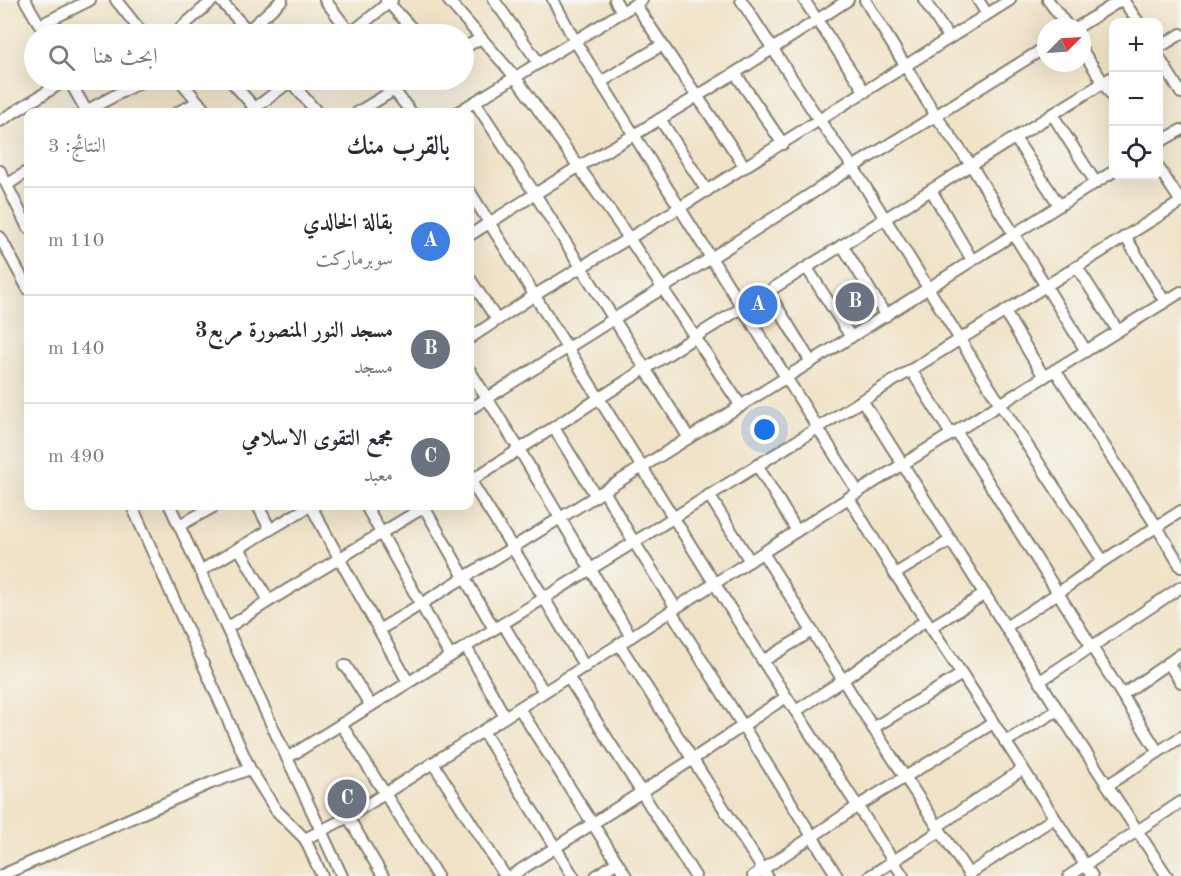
<!DOCTYPE html>
<html lang="ar">
<meta charset="utf-8">
<style>
:root{--surface:#fff;--page:#f2f2f3;--text:#2b2b33;--muted:#7c7c81;--line:#e1e1e2;--accent:#c8321e}
body{margin:0;font-family:"Old Standard TT",Amiri,serif;background:var(--page);color:var(--text);direction:rtl}
.controls{position:absolute;right:18px;top:18px;display:grid;overflow:hidden;border-radius:12px;box-shadow:0 6px 24px #0002}
.controls button{width:54px;height:54px;display:grid;place-items:center;padding:0;border:0;border-bottom:2px solid var(--line);background:var(--surface);color:var(--text);font:30px sans-serif}
.compass{position:absolute;left:1037px;top:18px;width:54px;height:54px;border-radius:50%;background:var(--surface);box-shadow:0 6px 24px #0002;rotate:66deg}
.you{position:absolute;left:765px;top:430px;width:21px;height:21px;margin:-15px;border:4px solid #fff;border-radius:50%;background:#1a73e8;box-shadow:0 0 0 9px #1a73e833}
.badge{display:grid;place-items:center;width:39px;height:39px;border-radius:50%;background:var(--accent);color:#fff;font-size:20px;font-weight:700}
.pin{position:absolute;translate:-50% -50%;border:3px solid #fff;box-shadow:0 2px 6px #0006}
.list{margin:0;padding:0;list-style:none}
h2{display:flex;justify-content:space-between;align-items:center;height:78px;margin:0;padding:0 24px;font-size:26px}
h2 small{font-size:20px;font-weight:400;color:var(--muted)}
.list li{display:grid;grid-template-columns:39px 1fr auto;gap:18px;align-items:center;box-sizing:border-box;height:108px;padding:0 24px;border-top:2px solid var(--line)}
.list b{display:block;font-size:22px;white-space:nowrap}
.list p{margin:0;font-size:20px;white-space:nowrap;color:var(--muted)}
.list em{font-size:20px;font-style:normal;color:var(--muted)}
.icon{flex:none;width:33px;height:33px;fill:none;stroke:currentColor;stroke-width:2;stroke-linecap:round;stroke-linejoin:round}
.map{position:relative;flex:none;width:1181px;height:876px;overflow:hidden;direction:ltr}
.search{position:absolute;background:var(--surface);box-shadow:0 6px 24px #0002;left:24px;top:24px;width:450px;height:66px;display:flex;align-items:center;gap:15px;box-sizing:border-box;padding:0 21px;border-radius:33px;color:var(--muted);font-size:22px}
.panel{position:absolute;background:var(--surface);box-shadow:0 6px 24px #0002;left:24px;top:108px;width:450px;height:402px;border-radius:12px;direction:rtl}
.map>svg:first-child{display:block}
.lines{fill:none;stroke-linecap:round;stroke-linejoin:round}
.minor-casing{stroke:#868072;stroke-width:14}
.minor{stroke:#fff;stroke-width:10}
</style>
<div class="map">
<svg width="1181" height="876" viewBox="0 0 1181 876">
<rect width="100%" height="100%" fill="#f6f6f2"/>
<filter id="ink" filterUnits="userSpaceOnUse"><feTurbulence type="fractalNoise" baseFrequency=".0167" numOctaves="2"/><feDisplacementMap in="SourceGraphic" scale="12" xChannelSelector="R" yChannelSelector="G"/><feConvolveMatrix kernelMatrix="1 2 1 2 8 2 1 2 1" color-interpolation-filters="sRGB"/></filter>
<filter id="wash" filterUnits="userSpaceOnUse"><feTurbulence type="fractalNoise" baseFrequency=".008" numOctaves="4" result="noise"/><feDisplacementMap in="SourceGraphic" scale="24" xChannelSelector="R" yChannelSelector="G"/><feGaussianBlur stdDeviation="1.35" result="paint"/><feColorMatrix in="noise" values="0 0 0 0 0 0 0 0 0 0 0 0 0 0 0 0 0 1.4 0 .05"/><feComposite in="paint" operator="in"/></filter>
<g filter="url(#wash)">
<rect width="100%" height="100%" fill="#f0e3c8"/>
</g>
<g filter="url(#ink)">
<g class="lines">
<g class="minor-casing">
<g id="minor">
<path d="M 25,0 L 45,34"/>
<path d="M 116,0 L 143,34"/>
<path d="M 220,0 L 251,34"/>
<path d="M 325,0 L 351,34"/>
<path d="M 386,0 L 417,34"/>
<path d="M 448,0 L 516,78 L 629,238 L 741,406"/>
<path d="M 494,0 L 539,63"/>
<path d="M 553,0 L 575,41 L 634,135 L 858,492"/>
<path d="M 615,0 L 622,12"/>
<path d="M 741,0 L 819,120 L 853,167 L 1000,404 L 1103,561"/>
<path d="M 804,0 L 865,92"/>
<path d="M 865,0 L 936,116 L 971,165 L 1086,351"/>
<path d="M 924,0 L 949,38"/>
<path d="M 978,0 L 987,14"/>
<path d="M 1048,0 L 1068,27"/>
<path d="M 1123,0 L 1138,22"/>
<path d="M 635,4 L 745,167"/>
<path d="M 40,25 L 90,0"/>
<path d="M 1078,27 L 1121,0"/>
<path d="M 174,34 L 213,0"/>
<path d="M 244,34 L 282,0"/>
<path d="M 350,34 L 392,0"/>
<path d="M 464,48 L 481,38"/>
<path d="M 1158,48 L 1181,34"/>
<path d="M 1082,50 L 1114,99"/>
<path d="M 1158,56 L 1181,93"/>
<path d="M 735,73 L 783,144"/>
<path d="M 69,80 L 87,112"/>
<path d="M 180,80 L 206,112"/>
<path d="M 230,80 L 255,108"/>
<path d="M 289,80 L 317,112"/>
<path d="M 386,80 L 411,112"/>
<path d="M 601,82 L 662,45"/>
<path d="M 475,102 L 535,194 L 689,438"/>
<path d="M 86,111 L 144,80"/>
<path d="M 178,112 L 198,102"/>
<path d="M 250,112 L 292,80"/>
<path d="M 358,112 L 411,80"/>
<path d="M 458,112 L 642,0"/>
<path d="M 1052,114 L 1096,183"/>
<path d="M 660,119 L 707,191"/>
<path d="M 0,121 L 66,80"/>
<path d="M 1015,138 L 1059,205"/>
<path d="M 1158,143 L 1181,130"/>
<path d="M 1158,167 L 1181,202"/>
<path d="M 0,171 L 28,228"/>
<path d="M 7,185 L 28,171"/>
<path d="M 931,190 L 972,260"/>
<path d="M 470,192 L 763,661 L 903,876"/>
<path d="M 470,235 L 578,167 L 634,135 L 735,73 L 848,0"/>
<path d="M 1125,236 L 1165,302"/>
<path d="M 0,237 L 28,289"/>
<path d="M 842,245 L 886,316"/>
<path d="M 1077,267 L 1118,331"/>
<path d="M 807,268 L 851,337"/>
<path d="M 470,279 L 497,320"/>
<path d="M 768,292 L 811,362"/>
<path d="M 1005,312 L 1044,377"/>
<path d="M 470,338 L 535,295 L 679,208 L 1010,0"/>
<path d="M 911,370 L 951,434"/>
<path d="M 1055,370 L 1157,527 L 1181,567"/>
<path d="M 470,371 L 519,449 L 631,637"/>
<path d="M 862,400 L 1058,710 L 1167,876"/>
<path d="M 470,409 L 711,258 L 853,167 L 1046,47"/>
<path d="M 554,428 L 596,496"/>
<path d="M 956,431 L 1158,752"/>
<path d="M 757,465 L 797,531"/>
<path d="M 470,480 L 544,598 L 585,667"/>
<path d="M 470,481 L 695,337 L 1114,76"/>
<path d="M 604,491 L 634,542 L 676,608"/>
<path d="M 709,495 L 750,561"/>
<path d="M 849,498 L 895,574 L 962,674 L 1092,876"/>
<path d="M 132,506 L 250,769 L 276,810 L 305,839 L 322,876"/>
<path d="M 170,506 L 342,876"/>
<path d="M 258,506 L 270,529"/>
<path d="M 311,506 L 339,558 L 408,682"/>
<path d="M 366,506 L 450,656"/>
<path d="M 424,507 L 494,629"/>
<path d="M 180,525 L 215,506"/>
<path d="M 763,553 L 873,728 L 970,876"/>
<path d="M 200,571 L 310,506"/>
<path d="M 895,574 L 951,540"/>
<path d="M 269,601 L 426,506"/>
<path d="M 671,611 L 837,876"/>
<path d="M 503,624 L 544,692"/>
<path d="M 931,627 L 985,594"/>
<path d="M 1006,627 L 1058,593 L 1103,561 L 1181,511"/>
<path d="M 227,628 L 269,601 L 239,548"/>
<path d="M 379,630 L 512,548 L 851,337 L 1114,171"/>
<path d="M 619,644 L 767,876"/>
<path d="M 466,647 L 505,717"/>
<path d="M 763,661 L 812,631"/>
<path d="M 1168,663 L 1181,682"/>
<path d="M 344,666 L 346,666 L 371,706"/>
<path d="M 568,677 L 695,876"/>
<path d="M 1040,681 L 1181,587"/>
<path d="M 1122,695 L 1181,654"/>
<path d="M 519,708 L 626,876"/>
<path d="M 796,711 L 843,680 L 926,620"/>
<path d="M 341,724 L 437,876"/>
<path d="M 873,728 L 962,674"/>
<path d="M 483,731 L 573,876"/>
<path d="M 1005,742 L 1058,710"/>
<path d="M 287,758 L 1181,202"/>
<path d="M 433,763 L 505,876"/>
<path d="M 1108,785 L 1181,737"/>
<path d="M 348,817 L 383,876"/>
<path d="M 938,826 L 1023,769"/>
<path d="M 305,839 L 348,817 L 858,492 L 1181,292"/>
<path d="M 969,874 L 1054,818"/>
<path d="M 0,876 L 211,783 L 250,769"/>
<path d="M 511,876 L 693,759 L 786,697"/>
<path d="M 596,876 L 617,862"/>
<path d="M 753,876 L 858,806 L 993,723"/>
<path d="M 870,876 L 940,831"/>
<path d="M 1069,876 L 1181,802"/>
</g>
</g>
<use href="#minor" class="minor"/>
</g>
</g>
</svg>
<div class="controls">
<button>+</button>
<button>−</button>
<button><svg class="icon" aria-label="locate" viewBox="0 0 24 24"><circle cx="12" cy="12" r="6"/><path d="M12 2v4M12 18v4M2 12h4M18 12h4"/></svg></button>
</div>
<svg class="compass" viewBox="-18 -18 36 36"><path d="M0-13l5 13h-10z" fill="#e53935"/><path d="M0 13l5-13h-10z" fill="#7c7c81"/></svg>
<div class="you"></div>
<div class="pin badge" style="left:758px;top:305px;background:#3f7fe0">A</div>
<div class="pin badge" style="left:855px;top:302px;background:#6b7280">B</div>
<div class="pin badge" style="left:347px;top:799px;background:#6b7280">C</div>
<div class="search"><svg class="icon" aria-label="search" viewBox="0 0 24 24"><circle cx="10" cy="10" r="6"/><path d="M15 15l6 6"/></svg>ابحث هنا</div>
<section class="panel">
<h2>بالقرب منك<small>النتائج: 3</small></h2>
<ul class="list">
<li><span class="badge" style="background:#3f7fe0">A</span><div><b>بقالة الخالدي</b><p>سوبرماركت</p></div><em>110 m</em></li>
<li><span class="badge" style="background:#6b7280">B</span><div><b>مسجد النور المنصورة مربع3</b><p>مسجد</p></div><em>140 m</em></li>
<li><span class="badge" style="background:#6b7280">C</span><div><b>مجمع التقوى الاسلامي</b><p>معبد</p></div><em>490 m</em></li>
</ul>
</section>
</div>
